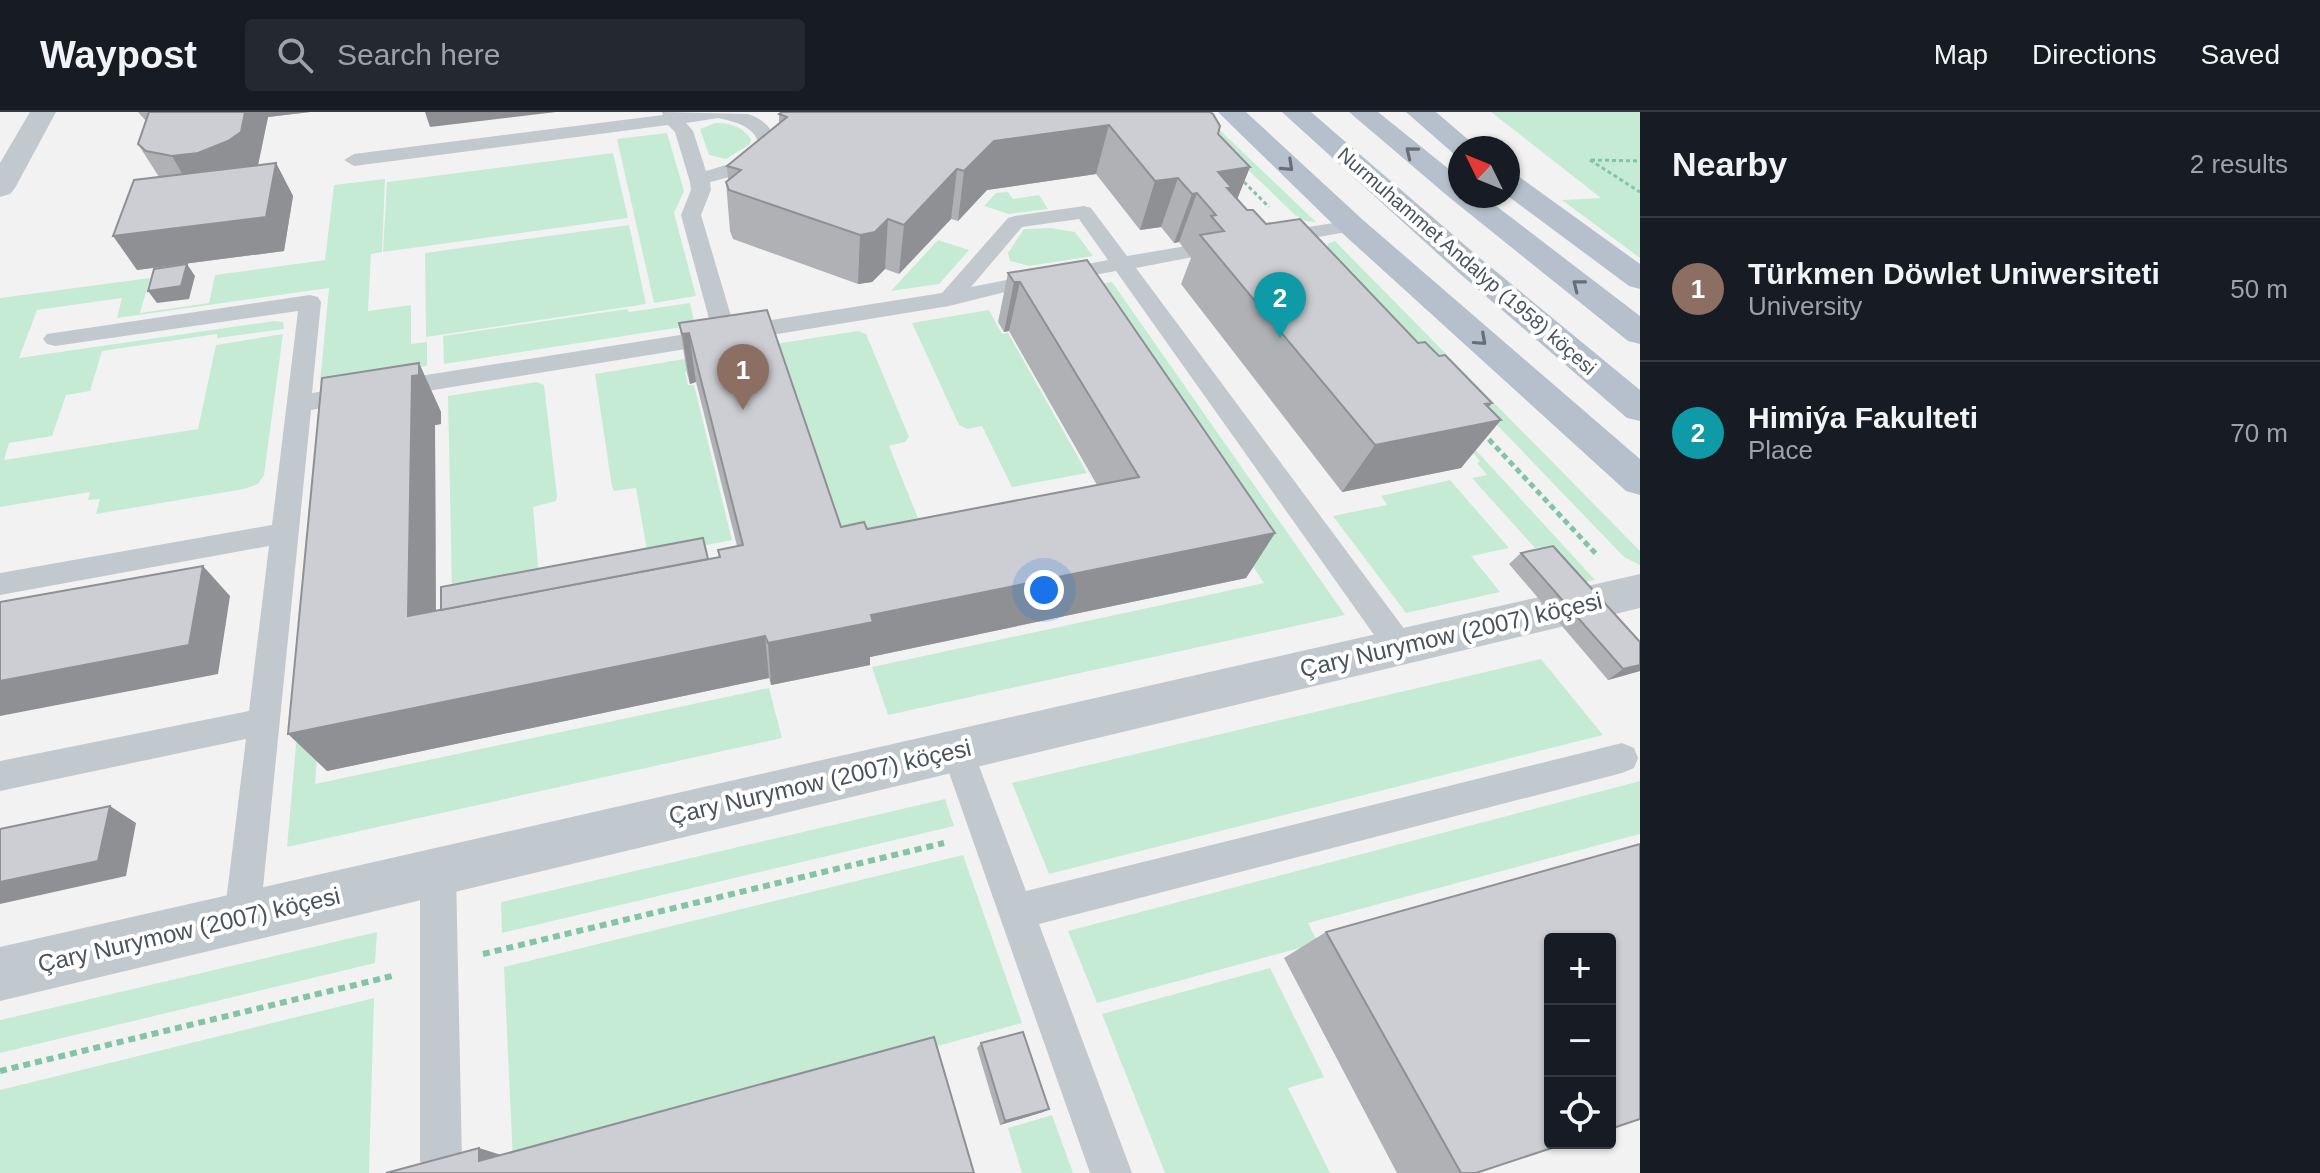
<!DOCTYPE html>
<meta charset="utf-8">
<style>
:root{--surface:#171b24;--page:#242831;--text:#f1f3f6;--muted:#9ea1a6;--line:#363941;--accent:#7c3aed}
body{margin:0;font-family:Arial,sans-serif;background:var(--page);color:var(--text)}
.controls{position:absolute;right:24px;bottom:24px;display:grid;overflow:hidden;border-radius:8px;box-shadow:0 2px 6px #0004}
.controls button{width:72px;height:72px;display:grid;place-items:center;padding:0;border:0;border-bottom:2px solid var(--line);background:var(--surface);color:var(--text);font:40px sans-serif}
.compass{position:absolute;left:1448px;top:24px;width:72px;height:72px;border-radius:50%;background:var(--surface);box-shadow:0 2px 6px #0004;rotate:313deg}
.you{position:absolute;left:1044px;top:478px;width:28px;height:28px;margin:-20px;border:6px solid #fff;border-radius:50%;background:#1a73e8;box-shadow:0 0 0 12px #1a73e833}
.badge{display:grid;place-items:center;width:52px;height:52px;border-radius:50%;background:var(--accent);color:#fff;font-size:26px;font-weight:700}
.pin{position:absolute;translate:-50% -66px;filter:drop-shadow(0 2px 4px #0008)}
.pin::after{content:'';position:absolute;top:42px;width:28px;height:24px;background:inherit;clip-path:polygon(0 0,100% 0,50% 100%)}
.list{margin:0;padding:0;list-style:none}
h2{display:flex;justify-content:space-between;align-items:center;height:104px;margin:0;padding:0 32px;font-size:34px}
h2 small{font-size:26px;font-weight:400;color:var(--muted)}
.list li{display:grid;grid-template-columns:52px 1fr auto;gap:24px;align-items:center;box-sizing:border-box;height:144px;padding:0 32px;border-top:2px solid var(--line)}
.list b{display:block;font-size:30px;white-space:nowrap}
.list p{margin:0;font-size:26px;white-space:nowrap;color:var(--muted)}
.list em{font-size:26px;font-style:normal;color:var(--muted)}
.icon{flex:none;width:44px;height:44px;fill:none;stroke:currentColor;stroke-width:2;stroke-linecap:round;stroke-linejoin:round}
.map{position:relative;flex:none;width:1640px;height:1061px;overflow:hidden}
header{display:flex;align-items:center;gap:48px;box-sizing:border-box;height:112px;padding:0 40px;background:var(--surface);border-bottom:2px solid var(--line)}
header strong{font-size:38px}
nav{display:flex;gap:44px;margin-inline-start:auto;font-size:28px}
.search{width:560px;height:72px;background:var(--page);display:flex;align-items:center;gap:20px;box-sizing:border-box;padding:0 28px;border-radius:8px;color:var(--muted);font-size:30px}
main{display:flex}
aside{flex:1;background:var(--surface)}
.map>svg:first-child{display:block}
.green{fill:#c6ebd5}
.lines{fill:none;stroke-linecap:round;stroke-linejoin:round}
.path-far2{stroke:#82c5a6;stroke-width:3;stroke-dasharray:4 3;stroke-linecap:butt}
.path-far1{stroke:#82c5a6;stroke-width:5;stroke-dasharray:6 4;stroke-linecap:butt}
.path{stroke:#82c5a6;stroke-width:6;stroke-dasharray:7 5;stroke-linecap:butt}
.service{fill:#c1c8ce;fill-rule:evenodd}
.minor{fill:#c1c8ce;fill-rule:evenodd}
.primary{fill:#b5c0cc;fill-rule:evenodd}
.wall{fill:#afb1b5}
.shaded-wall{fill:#8f9094}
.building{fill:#ccced3;stroke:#8f9094;stroke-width:2}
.oneway{stroke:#666f79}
.labels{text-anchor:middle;stroke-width:8;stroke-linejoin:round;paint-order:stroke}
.far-street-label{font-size:20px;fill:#4b545d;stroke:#fff}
.street-label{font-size:24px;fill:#4b545d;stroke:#fff}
</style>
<header>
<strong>Waypost</strong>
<div class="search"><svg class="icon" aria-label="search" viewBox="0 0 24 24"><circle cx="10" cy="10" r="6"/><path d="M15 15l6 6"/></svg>Search here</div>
<nav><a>Map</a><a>Directions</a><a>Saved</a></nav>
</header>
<main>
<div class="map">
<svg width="1640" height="1061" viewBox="0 0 1640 1061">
<rect width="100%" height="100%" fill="#f3f2f2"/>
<g class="green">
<path d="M 1188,0 L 1201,0 L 1316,110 L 1305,109 L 1295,103 Z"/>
<path d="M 1491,0 L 1640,0 L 1640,146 L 1562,88 L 1601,86 Z"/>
<path d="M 715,11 C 731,11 741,14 751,27 L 750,32 L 726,47 L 709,43 L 700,17 Z"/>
<path d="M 667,21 L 684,79 L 674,101 L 696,184 L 654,191 L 617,27 Z"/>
<path d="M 613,41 L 628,106 L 383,140 L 387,70 Z"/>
<path d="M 385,67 L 382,140 L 371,142 L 368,199 L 411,193 L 411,232 L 427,230 L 427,254 L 320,271 L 329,176 L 117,206 L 122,186 L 37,198 L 19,246 L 274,209 L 283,210 L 284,217 L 217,226 L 217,222 L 102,239 L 90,279 L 66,283 L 52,324 L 9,331 L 4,348 L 198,317 L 216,233 L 283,222 L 264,363 L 258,372 L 244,377 L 96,402 L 100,387 L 88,388 L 90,380 L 0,395 L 0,186 L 150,166 L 140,201 L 209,191 L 215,163 L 325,148 L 334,73 Z"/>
<path d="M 1008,80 L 1013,87 L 1039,83 L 1048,97 L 1009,102 L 984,94 L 996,81 Z"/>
<path d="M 629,113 L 646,192 L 426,225 L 425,141 Z"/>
<path d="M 1051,116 L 1075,120 L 1093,144 L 1029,154 L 1010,149 L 1008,141 L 1024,117 Z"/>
<path d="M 938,128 L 969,138 L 939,172 L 891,179 Z"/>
<path d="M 1335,129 L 1640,439 L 1640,453 L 1624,445 L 1330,139 L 1327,132 Z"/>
<path d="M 1296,142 L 1595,468 L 1574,472 L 1540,435 L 1535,436 L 1472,366 L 1487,363 L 1477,351 L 1480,349 Z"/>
<path d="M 1112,170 L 1345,503 L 888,603 L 872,555 L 1264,471 L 1082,193 L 1004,187 Z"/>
<path d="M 690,191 L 695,213 L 444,252 L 443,224 L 627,197 L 629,200 Z"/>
<path d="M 989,198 L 1002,222 L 1008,221 L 1087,361 L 1012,375 L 982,314 L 967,317 L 959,313 L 912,211 Z"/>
<path d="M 858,219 L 866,222 L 909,325 L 905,330 L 889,334 L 918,406 L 838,422 L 750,236 Z"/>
<path d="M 702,244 L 705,256 L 685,260 L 688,273 L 694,273 L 732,428 L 648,444 L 636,376 L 614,379 L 612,375 L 595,262 Z"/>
<path d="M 537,270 L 544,273 L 557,384 L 556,389 L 533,395 L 539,464 L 452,480 L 448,284 Z"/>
<path d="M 343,300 L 315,672 L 769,576 L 782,626 L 287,735 L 325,303 Z"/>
<path d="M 1450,368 L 1509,436 L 1471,444 L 1500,480 L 1406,501 L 1333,404 L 1387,393 L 1381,384 Z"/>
<path d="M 1541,547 L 1603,623 L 1049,762 L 1012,671 Z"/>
<path d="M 1640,669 L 1640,722 L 1308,811 L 1318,831 L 1097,891 L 1068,819 Z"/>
<path d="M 945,687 L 954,714 L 502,821 L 501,790 Z"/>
<path d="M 963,743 L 1022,911 L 513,1050 L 504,855 Z"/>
<path d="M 377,820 L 375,851 L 0,941 L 0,908 Z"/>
<path d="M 1270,856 L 1324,965 L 1288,976 L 1330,1061 L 1165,1061 L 1102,902 Z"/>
<path d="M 374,886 L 369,1061 L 0,1061 L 0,978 Z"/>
<path d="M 1052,1003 L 1073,1061 L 1022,1061 L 1008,1016 Z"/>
</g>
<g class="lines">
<g class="path-far2">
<path d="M 1590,48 L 1640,80"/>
<path d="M 1591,48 L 1640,49"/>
<path d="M 1239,65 L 1269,95"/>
</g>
<path class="path-far1" d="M 1482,320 L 1598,444"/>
<g class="path">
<path d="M 483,842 L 944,731"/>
<path d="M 0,959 L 392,864"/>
</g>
<g class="service">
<path d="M 662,0 L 748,2 C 763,6 776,20 778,35 C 762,57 736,64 710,70 L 711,78 L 701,103 L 734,214 L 942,181 L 1008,106 L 1015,104 L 1084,94 L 1091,96 L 1127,144 L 1228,127 L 1235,129 L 1239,133 L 1235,137 L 1136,156 L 1411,526 L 1415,535 L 1411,544 L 1400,548 L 1389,544 L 1116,159 L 1017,177 L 949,194 L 311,298 L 260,806 L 255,819 L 242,824 L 229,819 L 224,806 L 246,627 L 0,679 L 0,649 L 249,599 L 269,434 L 0,483 L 0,461 L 272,413 L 298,199 L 55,234 L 47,232 L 43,227 L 47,222 L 310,183 L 318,185 L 321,190 L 312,281 L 712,218 L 681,103 L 691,78 L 690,70 L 675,20 L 668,13 L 354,54 L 344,48 L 354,42 L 663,3 ZM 718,6 C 735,10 756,14 759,34 L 739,49 L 706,59 L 693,19 L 686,11 ZM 1079,107 L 1108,148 L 971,175 L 1022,115 Z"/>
<path d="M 1352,108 L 1362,114 L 1359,118 L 1271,133 L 1261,127 L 1271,121 Z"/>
<path d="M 957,623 L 968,628 L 973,638 L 1026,779 L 1622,631 L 1634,636 L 1638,646 L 1634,656 L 1622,661 L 1039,812 L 1132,1061 L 1090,1061 L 941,638 L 946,628 Z"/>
<path d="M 438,743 L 450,748 L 456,760 L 462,1049 L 457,1061 L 425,1061 L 420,1049 L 420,760 L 426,748 Z"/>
</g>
<g class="minor">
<path d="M 30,0 L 56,0 L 15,76 L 10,82 L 0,85 L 0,51 Z"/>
<path d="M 1640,462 L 1640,496 L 0,889 L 0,835 Z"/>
</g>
<g class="primary">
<path d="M 1218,0 L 1246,0 L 1363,108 L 1640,347 L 1640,383 L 1626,379 L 1341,120 Z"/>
<path d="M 1282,0 L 1311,0 L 1481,147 L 1640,278 L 1640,309 L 1627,306 L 1459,161 Z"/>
<path d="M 1349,0 L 1378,0 L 1460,66 L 1460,84 L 1483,84 L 1640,204 L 1640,232 L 1628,229 L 1450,86 Z"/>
<path d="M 1406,0 L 1436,0 L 1478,36 L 1460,36 L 1460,43 L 1454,42 Z"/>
<path d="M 1508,61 L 1518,64 L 1640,152 L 1640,177 L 1629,174 L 1508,84 Z"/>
</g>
</g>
<g class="wall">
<path d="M 138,0 L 310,0 L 268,5 L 258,53 L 276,51 L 293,84 L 284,139 L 137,158 L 159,65 L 138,32 L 146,9 Z"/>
<path d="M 1210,0 L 1218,22 L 1250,55 L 1237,87 L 1247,98 L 1418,231 L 1439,244 L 1492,291 L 1488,295 L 1461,356 L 1342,380 L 1181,172 L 1191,146 L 1179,130 L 1174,131 L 1161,115 L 1140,118 L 1096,62 L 987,78 L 958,109 L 951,107 L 899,162 L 885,157 L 872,170 L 858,172 L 733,127 L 730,119 L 726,70 L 728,68 L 727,54 L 779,12 L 779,2 Z"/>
<path d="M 1087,148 L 1275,421 L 1246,466 L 870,545 L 870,553 L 771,573 L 769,566 L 327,659 L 419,251 L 441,300 L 441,312 L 435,313 L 436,499 L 719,445 L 718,438 L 737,434 L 696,270 L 690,272 L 687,261 L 679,211 L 841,415 L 867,417 L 1097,373 L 1009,219 L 1004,220 L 998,210 L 1008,161 Z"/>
<path d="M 1521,441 L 1640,530 L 1640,559 L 1608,568 L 1509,452 Z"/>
<path d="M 1326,820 L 1476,1061 L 1397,1061 L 1284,846 Z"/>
<path d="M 981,931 L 1049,997 L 1043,1000 L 1000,1013 L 977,936 Z"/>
</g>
<g class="shaded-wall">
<path d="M 245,0 L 310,0 L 268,5 L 258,53 L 191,77 L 172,44 Z"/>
<path d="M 425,0 L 556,0 L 430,15 Z"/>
<path d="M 1109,13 L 1096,62 L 987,78 L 958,109 L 964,59 L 994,29 Z"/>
<path d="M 276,51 L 293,84 L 284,139 L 137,158 L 113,124 Z"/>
<path d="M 1250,55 L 1230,105 L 1218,60 Z"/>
<path d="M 957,57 L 951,107 L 899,162 L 904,113 Z"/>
<path d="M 1178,66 L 1161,115 L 1140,118 L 1155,69 Z"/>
<path d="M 1197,81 L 1179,130 L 1174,131 L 1192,82 Z"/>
<path d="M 888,107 L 885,157 L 872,170 L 858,172 L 860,123 Z"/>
<path d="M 187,152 L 195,164 L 189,187 L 157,191 L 148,179 Z"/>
<path d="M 1014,170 L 1020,170 L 1009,219 L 1004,220 Z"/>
<path d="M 689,221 L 696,270 L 690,272 L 682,222 Z"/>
<path d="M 419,251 L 441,300 L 441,312 L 435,313 L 436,547 L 408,504 L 412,264 Z"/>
<path d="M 1492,291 L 1474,313 L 1501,308 L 1461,356 L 1342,380 L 1375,333 L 1485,292 Z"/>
<path d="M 1275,421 L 1246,466 L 870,545 L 870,553 L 771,573 L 768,531 L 871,503 Z"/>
<path d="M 203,454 L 230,484 L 218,562 L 0,604 L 0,569 Z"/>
<path d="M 765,524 L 769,566 L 327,659 L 288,622 Z"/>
<path d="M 1640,553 L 1640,559 L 1608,568 L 1623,557 Z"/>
<path d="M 110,694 L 136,711 L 126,764 L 0,792 L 0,770 Z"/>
<path d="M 1049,997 L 1043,1000 L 1000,1013 L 1005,1009 Z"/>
<path d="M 479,1036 L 511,1046 L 479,1049 Z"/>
</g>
<g class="building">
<path d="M 149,0 L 245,0 L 241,20 L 228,29 L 198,41 L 172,44 L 146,39 L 138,32 Z"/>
<path d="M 782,0 L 1210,0 L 1213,2 L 1220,14 L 1218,22 L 1250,55 L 1218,60 L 1232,76 L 1227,76 L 1247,98 L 1253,98 L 1266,112 L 1300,107 L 1418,231 L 1425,230 L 1439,244 L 1445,243 L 1492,291 L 1485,292 L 1501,308 L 1375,333 L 1200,123 L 1224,119 L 1211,104 L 1216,103 L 1197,81 L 1192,82 L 1178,66 L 1155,69 L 1109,13 L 994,29 L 964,59 L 957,57 L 904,113 L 888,107 L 875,120 L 860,123 L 729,78 L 726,70 L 741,58 L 727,54 L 787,5 L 779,2 Z"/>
<path d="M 276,51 L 266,105 L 113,124 L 134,68 Z"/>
<path d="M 1087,148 L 1275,421 L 871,503 L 873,510 L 768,531 L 765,524 L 288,622 L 322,266 L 419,251 L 419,263 L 412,264 L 408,504 L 720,445 L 718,438 L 743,433 L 689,221 L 682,222 L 679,211 L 767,198 L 841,415 L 864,410 L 867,417 L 1139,365 L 1020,170 L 1014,170 L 1008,161 Z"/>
<path d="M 187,152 L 181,174 L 148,179 L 154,157 Z"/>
<path d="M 703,426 L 708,447 L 441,498 L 441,475 Z"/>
<path d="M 1553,434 L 1640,530 L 1640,553 L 1623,557 L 1521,441 Z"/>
<path d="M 203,454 L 189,533 L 0,569 L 0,490 Z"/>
<path d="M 110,694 L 98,749 L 0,770 L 0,717 Z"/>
<path d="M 1640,732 L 1640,1007 L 1610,1017 L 1610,827 L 1550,827 L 1550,1031 L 1567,1031 L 1476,1061 L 1461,1061 L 1326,820 Z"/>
<path d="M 1023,920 L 1049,997 L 1005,1009 L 981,931 Z"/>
<path d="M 934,925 L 974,1061 L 386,1061 L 479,1036 L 479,1049 Z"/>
</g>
<defs><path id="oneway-chevron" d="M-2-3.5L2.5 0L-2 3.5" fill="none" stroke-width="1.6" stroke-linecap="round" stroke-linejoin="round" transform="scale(2)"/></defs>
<g class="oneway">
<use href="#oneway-chevron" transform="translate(1411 40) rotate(-141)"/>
<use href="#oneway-chevron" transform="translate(1288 54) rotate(43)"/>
<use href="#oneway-chevron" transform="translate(1578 173) rotate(-142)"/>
<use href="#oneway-chevron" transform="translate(1481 228) rotate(42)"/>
</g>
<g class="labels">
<g class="far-street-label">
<text transform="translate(1467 149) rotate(41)" y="7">Nurmuhammet Andalyp (1958) köçesi</text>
</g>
<g class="street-label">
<text transform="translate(1451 523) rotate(-13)" y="8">Çary Nurymow (2007) köçesi</text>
<text transform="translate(820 670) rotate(-13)" y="8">Çary Nurymow (2007) köçesi</text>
<text transform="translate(189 818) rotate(-13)" y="8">Çary Nurymow (2007) köçesi</text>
</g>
</g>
</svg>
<div class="controls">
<button>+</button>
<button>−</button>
<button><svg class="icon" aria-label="locate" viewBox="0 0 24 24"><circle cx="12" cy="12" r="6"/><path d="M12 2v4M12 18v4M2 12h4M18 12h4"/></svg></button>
</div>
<svg class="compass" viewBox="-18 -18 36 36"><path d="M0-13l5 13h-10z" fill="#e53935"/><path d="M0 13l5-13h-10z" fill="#9ea1a6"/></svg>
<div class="you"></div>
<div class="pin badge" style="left:743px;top:298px;background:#8d6e63">1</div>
<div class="pin badge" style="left:1280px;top:226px;background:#0f9aa8">2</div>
</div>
<aside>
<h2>Nearby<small>2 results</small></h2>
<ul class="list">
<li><span class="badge" style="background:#8d6e63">1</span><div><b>Türkmen Döwlet Uniwersiteti</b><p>University</p></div><em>50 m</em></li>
<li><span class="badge" style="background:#0f9aa8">2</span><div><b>Himiýa Fakulteti</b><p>Place</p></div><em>70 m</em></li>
</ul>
</aside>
</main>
